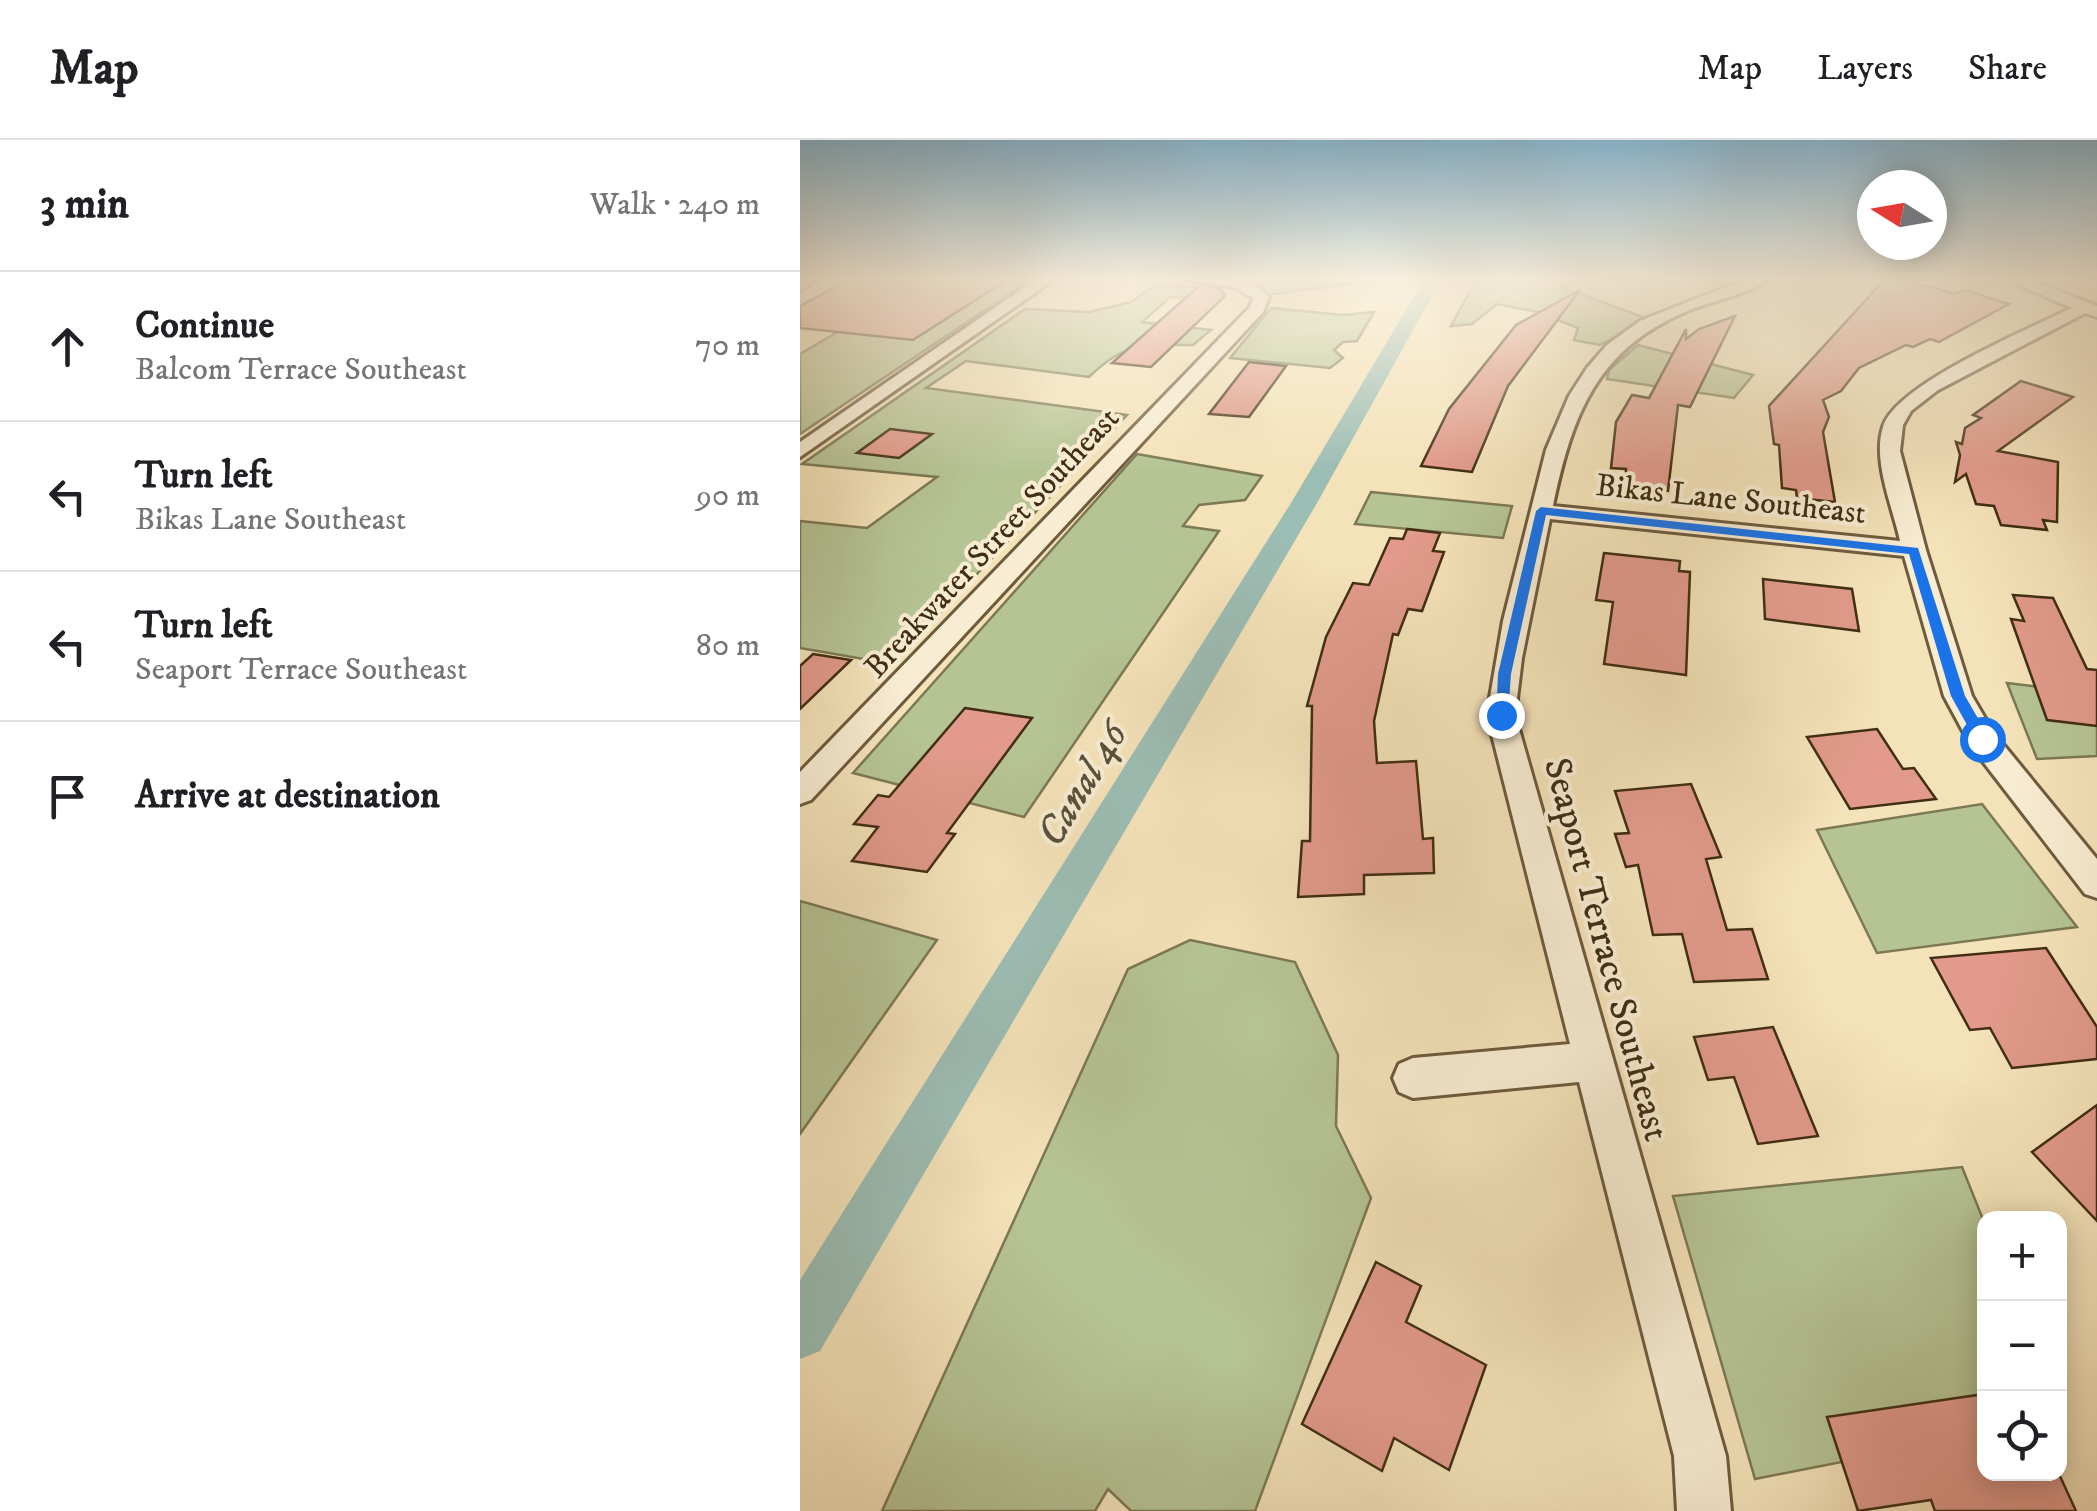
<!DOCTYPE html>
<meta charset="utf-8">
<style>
:root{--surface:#fff;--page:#f6f6f6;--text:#202124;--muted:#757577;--line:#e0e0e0}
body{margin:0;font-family:"IM FELL DW Pica",serif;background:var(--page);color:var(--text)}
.controls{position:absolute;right:30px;bottom:30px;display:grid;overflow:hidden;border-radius:20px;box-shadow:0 5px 25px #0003}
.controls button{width:90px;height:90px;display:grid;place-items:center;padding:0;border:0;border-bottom:2px solid var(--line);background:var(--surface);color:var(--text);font:50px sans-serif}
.compass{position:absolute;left:1057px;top:30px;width:90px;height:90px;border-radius:50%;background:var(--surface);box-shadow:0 5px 25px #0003;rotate:281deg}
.stop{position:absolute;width:30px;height:30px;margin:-22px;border:8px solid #1a73e8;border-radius:50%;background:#fff}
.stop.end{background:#1a73e8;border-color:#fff;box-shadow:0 2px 10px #0008}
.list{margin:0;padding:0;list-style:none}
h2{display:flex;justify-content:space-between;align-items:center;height:130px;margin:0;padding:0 40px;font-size:42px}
h2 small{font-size:32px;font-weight:400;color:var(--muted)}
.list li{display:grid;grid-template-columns:65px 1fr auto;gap:30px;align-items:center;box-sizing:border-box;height:150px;padding:0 40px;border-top:2px solid var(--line)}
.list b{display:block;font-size:38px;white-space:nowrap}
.list p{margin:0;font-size:32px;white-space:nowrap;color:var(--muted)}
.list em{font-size:32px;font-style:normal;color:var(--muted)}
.icon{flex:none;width:55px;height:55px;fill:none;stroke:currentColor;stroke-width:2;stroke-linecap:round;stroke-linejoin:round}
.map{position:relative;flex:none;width:1297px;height:1371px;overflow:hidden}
header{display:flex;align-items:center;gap:60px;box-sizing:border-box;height:140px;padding:0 50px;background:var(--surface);border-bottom:2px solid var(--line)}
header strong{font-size:48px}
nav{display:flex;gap:55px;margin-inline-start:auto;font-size:35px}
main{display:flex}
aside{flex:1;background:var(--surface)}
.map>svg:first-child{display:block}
.green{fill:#b6c494;stroke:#7c7954;stroke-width:2.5}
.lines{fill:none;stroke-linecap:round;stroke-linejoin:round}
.canal{fill:#9cbdb4;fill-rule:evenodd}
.building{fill:#e19a8b;stroke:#412e14;stroke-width:2.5}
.minor-casing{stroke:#6e5b3d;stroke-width:6}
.minor{fill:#f8ecd2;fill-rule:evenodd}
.route{fill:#1a73e8}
.labels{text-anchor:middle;stroke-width:8;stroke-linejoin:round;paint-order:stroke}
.far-street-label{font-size:32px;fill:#412e14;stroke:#f8ecd2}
.street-label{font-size:38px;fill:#412e14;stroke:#f8ecd2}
.water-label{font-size:40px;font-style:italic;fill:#58523c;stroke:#f8ecd2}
</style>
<header>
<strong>Map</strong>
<nav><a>Map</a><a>Layers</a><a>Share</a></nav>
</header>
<main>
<aside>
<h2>3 min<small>Walk · 240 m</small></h2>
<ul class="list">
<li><svg class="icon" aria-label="ahead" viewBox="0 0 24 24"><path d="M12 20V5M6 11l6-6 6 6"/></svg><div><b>Continue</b><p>Balcom Terrace Southeast</p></div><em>70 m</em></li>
<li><svg class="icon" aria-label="left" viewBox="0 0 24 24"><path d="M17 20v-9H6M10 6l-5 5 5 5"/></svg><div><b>Turn left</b><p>Bikas Lane Southeast</p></div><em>90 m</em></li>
<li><svg class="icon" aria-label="left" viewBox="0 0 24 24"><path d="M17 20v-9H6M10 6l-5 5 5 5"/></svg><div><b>Turn left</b><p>Seaport Terrace Southeast</p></div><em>80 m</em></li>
<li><svg class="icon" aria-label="arrive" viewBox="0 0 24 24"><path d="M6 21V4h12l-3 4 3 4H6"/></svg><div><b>Arrive at destination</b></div></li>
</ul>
</aside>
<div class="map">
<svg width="1297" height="1371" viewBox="0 0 1297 1371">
<rect width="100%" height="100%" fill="#f4e2b9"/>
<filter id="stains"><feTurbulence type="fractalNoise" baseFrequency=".002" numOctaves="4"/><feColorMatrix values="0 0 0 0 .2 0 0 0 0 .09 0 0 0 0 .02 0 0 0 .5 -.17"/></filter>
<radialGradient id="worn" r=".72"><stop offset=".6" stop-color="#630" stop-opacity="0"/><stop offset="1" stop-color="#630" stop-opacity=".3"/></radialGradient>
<g class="green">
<path d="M 130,138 L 225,138 L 225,143 L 0,294 L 0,214 Z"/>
<path d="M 462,138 L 595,138 L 466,155 L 454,143 Z"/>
<path d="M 677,138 L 785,138 L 762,147 L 848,179 L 800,205 L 774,200 L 778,188 L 738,172 L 697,164 L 672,184 L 651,186 Z"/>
<path d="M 356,144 L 421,149 L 425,153 L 408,158 L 370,157 L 342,182 L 411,190 L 393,205 C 344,205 326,201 289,237 L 166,221 L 126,248 L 327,275 L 92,524 L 0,508 L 0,381 L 67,388 L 137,337 L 2,324 L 225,169 L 289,172 L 331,162 Z"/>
<path d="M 471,168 L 543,175 L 574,172 L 557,201 L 543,202 L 534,210 L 543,218 L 530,228 L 430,218 Z"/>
<path d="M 838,205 L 953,235 L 934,258 L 807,239 L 809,230 Z"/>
<path d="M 337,314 L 462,336 L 445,360 L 399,365 L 383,386 L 419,391 L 224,677 L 53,633 Z"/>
<path d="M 571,352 L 712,366 L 703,398 L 555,384 Z"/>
<path d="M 1207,543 L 1297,554 L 1297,616 L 1237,619 Z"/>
<path d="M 1182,664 L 1277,787 L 1077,813 L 1017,690 Z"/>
<path d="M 0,761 L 137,800 L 0,994 Z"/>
<path d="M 390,800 L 495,822 L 538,915 L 536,986 L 571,1058 L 455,1371 L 331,1371 L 308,1349 L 295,1371 L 82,1371 L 328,829 Z"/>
<path d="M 1162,1027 L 1184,1082 L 1184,1294 L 955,1339 L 873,1056 Z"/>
</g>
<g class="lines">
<path class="canal" d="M 625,138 L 642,138 L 517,363 L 20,1211 L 0,1219 L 0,1140 L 491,363 Z"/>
</g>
<g class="building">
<path d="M 52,138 L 210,138 L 113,200 L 0,188 L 0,166 Z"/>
<path d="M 1086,138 L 1102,138 L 1155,154 L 1165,150 L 1209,164 L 1139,202 L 1130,199 L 1113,207 L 1106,205 L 1059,228 L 1041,251 L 1023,260 L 1029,277 L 1023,292 L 1035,362 L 997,358 L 996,350 L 982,348 L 979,305 L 974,304 L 969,266 Z"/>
<path d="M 400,145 L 418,148 L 425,156 L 351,227 L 312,223 Z"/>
<path d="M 780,150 L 708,246 L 672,332 L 621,326 L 649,269 L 716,185 Z"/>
<path d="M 935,176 L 890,267 L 878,265 L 868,351 L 825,347 L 826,329 L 811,328 L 816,282 L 832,255 L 849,258 L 886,189 L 886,199 L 899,189 Z"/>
<path d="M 449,222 L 486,226 L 449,277 L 409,274 Z"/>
<path d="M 1221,241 L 1273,257 L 1198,311 L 1258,322 L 1257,382 L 1243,380 L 1247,390 L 1201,385 L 1194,366 L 1176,364 L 1166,334 L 1155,342 L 1160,315 L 1156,302 L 1162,304 L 1165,288 L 1181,278 L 1173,275 Z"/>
<path d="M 90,289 L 132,294 L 99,318 L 57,313 Z"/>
<path d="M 607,389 L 640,393 L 633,411 L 644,412 L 622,471 L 608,469 L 598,495 L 593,494 L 574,581 L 577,623 L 616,621 L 623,699 L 633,698 L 634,733 L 564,735 L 564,754 L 498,757 L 502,701 L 510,701 L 512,566 L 507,566 L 526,497 L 553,443 L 569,445 L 590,398 L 603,399 Z"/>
<path d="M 804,413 L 880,421 L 879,431 L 890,432 L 886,535 L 804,524 L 813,462 L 796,460 Z"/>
<path d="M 963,439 L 1052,449 L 1059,491 L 965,479 Z"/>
<path d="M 1213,455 L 1253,458 L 1287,529 L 1297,530 L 1297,586 L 1247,580 L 1211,479 L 1224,481 Z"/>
<path d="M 13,514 L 51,520 L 0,569 L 0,526 Z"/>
<path d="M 165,568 L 232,578 L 147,693 L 155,694 L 127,732 L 52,721 L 78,687 L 54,684 L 78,655 L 89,657 Z"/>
<path d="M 1077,589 L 1103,629 L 1114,628 L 1136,659 L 1050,669 L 1007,597 Z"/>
<path d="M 891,644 L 921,717 L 906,719 L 927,790 L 952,789 L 968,839 L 894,842 L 882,794 L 853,795 L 838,725 L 826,727 L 815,694 L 829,693 L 815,651 Z"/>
<path d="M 1246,808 L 1297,887 L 1297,919 L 1212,928 L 1190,888 L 1170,890 L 1131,818 Z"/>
<path d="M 973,887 L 1018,996 L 958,1004 L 934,937 L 908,940 L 894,897 Z"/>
<path d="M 1297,965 L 1297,1081 L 1232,1012 Z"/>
<path d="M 576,1122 L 621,1146 L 606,1182 L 686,1225 L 649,1330 L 594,1298 L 582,1331 L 502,1284 Z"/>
<path d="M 1184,1254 L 1184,1334 L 1259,1334 L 1276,1371 L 1135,1371 L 1131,1360 L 1058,1371 L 1027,1277 Z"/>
</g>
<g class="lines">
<g class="minor-casing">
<g id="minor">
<path d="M 19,138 L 0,150 L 0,139 Z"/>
<path d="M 238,138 L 256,138 L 0,317 L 0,302 Z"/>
<path d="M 380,138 C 411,138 447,131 469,157 L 463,172 L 11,660 L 0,664 L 0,632 L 450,167 L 453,158 L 434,147 Z"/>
<path d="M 949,138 L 971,138 C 948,155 912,160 885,172 C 796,210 772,276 753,366 L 1100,401 C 1093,368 1072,321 1083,287 C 1096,244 1229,189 1272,168 L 1203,138 L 1225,138 L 1297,166 L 1297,177 L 1285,173 L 1138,250 L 1111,271 L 1103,285 L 1100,311 L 1126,410 L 1172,556 L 1193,592 L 1297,719 L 1297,758 L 1285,754 L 1171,606 L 1144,556 L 1104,416 L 750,379 L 722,518 L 715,575 L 926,1316 L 931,1371 L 877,1371 L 874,1316 L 779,942 L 613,958 L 599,952 L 593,938 L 599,924 L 613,918 L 770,904 L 687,575 L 703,481 L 746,310 L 769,256 L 787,228 L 807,205 L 840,181 Z"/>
</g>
</g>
<use href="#minor" class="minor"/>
</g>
<linearGradient id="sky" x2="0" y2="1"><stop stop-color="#89b8d3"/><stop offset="0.42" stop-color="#faf2e0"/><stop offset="1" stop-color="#faf2e0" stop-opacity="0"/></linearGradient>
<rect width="1297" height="330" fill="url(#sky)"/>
<path class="route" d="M 741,367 L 1118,408 L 1165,556 L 1190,599 L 1177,603 L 1151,556 L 1109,414 L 746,375 L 711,534 L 708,575 L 696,579 L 698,534 L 736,371 Z"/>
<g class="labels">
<g class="far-street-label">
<text transform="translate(931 358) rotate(6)" y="11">Bikas Lane Southeast</text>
<text transform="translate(191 402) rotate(-47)" y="11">Breakwater Street Southeast</text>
</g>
<g class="street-label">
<text transform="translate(808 809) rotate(75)" y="13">Seaport Terrace Southeast</text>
</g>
<g class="water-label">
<text transform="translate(281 643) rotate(-59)" y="14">Canal 46</text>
</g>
</g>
<rect width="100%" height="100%" filter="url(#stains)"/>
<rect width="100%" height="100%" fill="url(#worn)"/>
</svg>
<div class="controls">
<button>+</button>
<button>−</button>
<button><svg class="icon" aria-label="locate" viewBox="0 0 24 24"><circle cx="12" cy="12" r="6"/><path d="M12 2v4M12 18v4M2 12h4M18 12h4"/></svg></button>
</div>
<svg class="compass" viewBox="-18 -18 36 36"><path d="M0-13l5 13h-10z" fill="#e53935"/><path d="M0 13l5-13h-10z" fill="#757577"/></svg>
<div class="stop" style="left:1182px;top:599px"></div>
<div class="stop end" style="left:701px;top:575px"></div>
</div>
</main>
